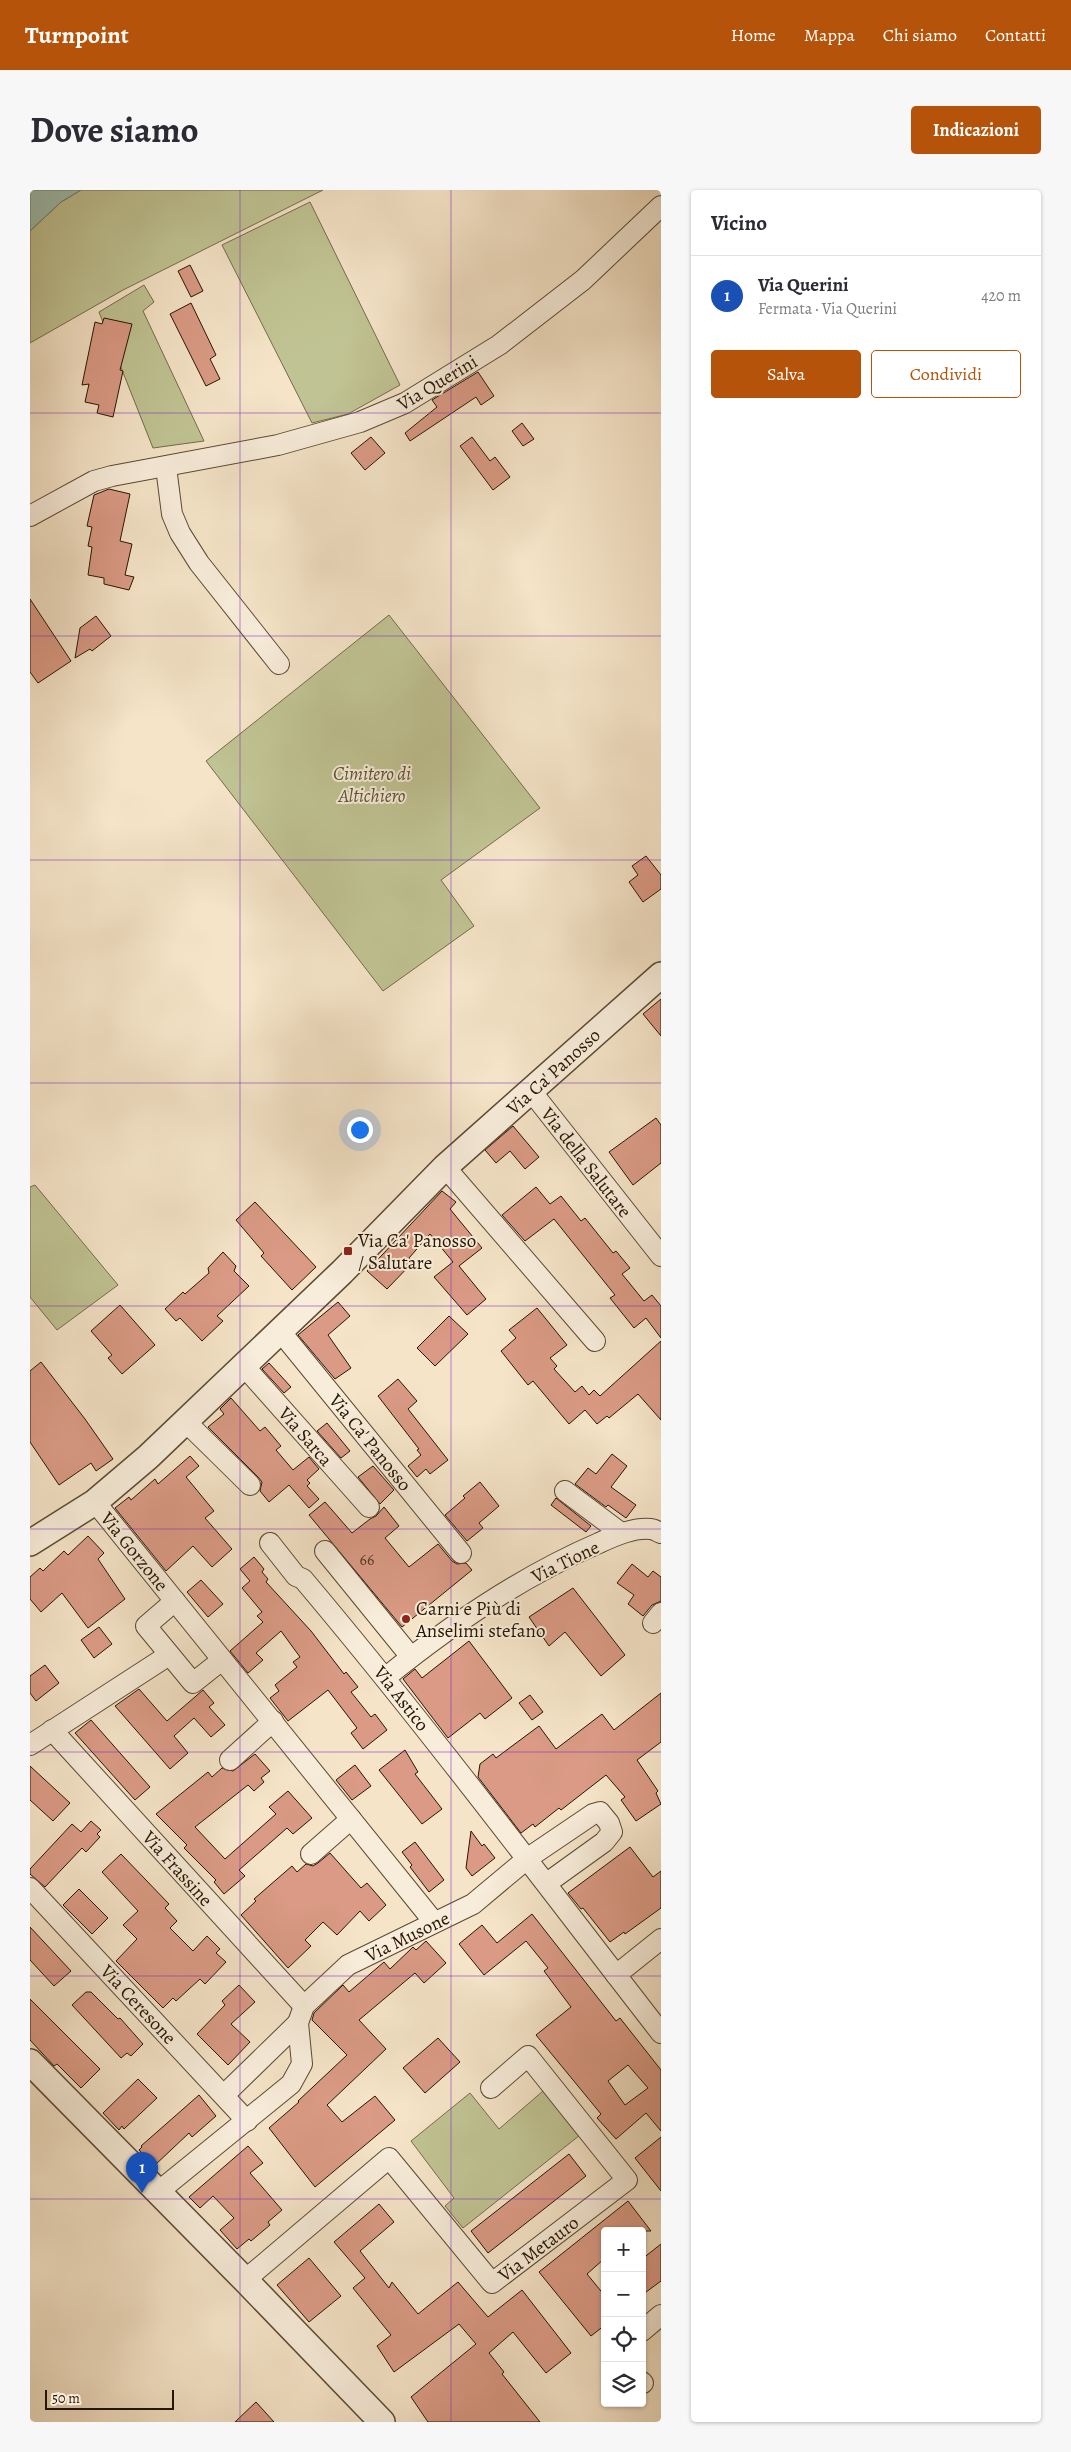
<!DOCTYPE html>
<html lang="it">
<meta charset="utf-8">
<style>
:root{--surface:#fff;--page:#f7f7f7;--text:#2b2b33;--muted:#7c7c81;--line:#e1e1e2;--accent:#b45309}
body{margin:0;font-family:Alegreya,serif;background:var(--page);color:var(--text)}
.controls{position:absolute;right:15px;bottom:15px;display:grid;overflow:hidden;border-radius:5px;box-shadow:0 1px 4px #0004}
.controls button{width:45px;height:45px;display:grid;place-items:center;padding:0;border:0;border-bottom:1px solid var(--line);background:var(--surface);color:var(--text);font:25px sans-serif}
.scale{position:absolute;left:15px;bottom:12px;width:129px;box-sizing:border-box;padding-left:5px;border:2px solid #261600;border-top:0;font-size:14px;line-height:18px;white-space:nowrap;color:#261600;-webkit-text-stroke:4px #f8eddb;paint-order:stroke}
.you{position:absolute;left:329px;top:939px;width:18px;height:18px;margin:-12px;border:4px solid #fff;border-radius:50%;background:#1a73e8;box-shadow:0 0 0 8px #1a73e833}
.badge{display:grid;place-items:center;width:32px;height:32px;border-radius:50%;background:var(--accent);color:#fff;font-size:16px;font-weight:700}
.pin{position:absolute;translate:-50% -41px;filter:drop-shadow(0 1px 2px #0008)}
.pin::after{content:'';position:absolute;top:26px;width:18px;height:15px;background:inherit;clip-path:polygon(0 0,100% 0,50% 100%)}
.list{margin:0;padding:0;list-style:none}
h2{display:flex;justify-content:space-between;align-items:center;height:65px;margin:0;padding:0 20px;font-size:21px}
h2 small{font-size:16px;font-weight:400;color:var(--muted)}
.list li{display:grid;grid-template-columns:32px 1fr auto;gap:15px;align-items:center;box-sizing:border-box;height:80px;padding:0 20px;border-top:1px solid var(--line)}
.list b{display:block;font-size:19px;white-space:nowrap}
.list p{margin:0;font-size:16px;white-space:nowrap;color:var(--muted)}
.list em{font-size:16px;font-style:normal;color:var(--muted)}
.actions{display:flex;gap:10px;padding:15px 20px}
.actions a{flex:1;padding:11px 0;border:1px solid var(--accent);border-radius:5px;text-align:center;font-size:18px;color:var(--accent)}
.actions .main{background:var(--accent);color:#fff}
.icon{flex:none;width:28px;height:28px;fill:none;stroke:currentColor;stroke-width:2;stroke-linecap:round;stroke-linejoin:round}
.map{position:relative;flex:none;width:631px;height:2232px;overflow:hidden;border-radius:5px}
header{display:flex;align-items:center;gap:30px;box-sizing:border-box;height:70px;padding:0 25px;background:var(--accent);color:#fff}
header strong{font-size:24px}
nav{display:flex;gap:28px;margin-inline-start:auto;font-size:18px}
.intro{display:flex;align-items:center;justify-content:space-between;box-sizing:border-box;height:120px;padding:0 30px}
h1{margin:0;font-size:35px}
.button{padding:12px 22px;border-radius:5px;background:var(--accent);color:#fff;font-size:18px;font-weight:700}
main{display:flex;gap:30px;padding:0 30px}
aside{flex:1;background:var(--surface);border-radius:5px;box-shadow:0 1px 4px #0004}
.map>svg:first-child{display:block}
.green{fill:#c0c393;stroke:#736c4a}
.water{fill:#9dbfb0;stroke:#6d7b6a}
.building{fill:#da9a85;stroke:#261600;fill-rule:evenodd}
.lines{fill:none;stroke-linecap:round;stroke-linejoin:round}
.minor-casing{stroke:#5a4a32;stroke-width:22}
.tertiary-casing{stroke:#5a4a32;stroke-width:28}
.minor{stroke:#f8eddb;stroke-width:20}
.tertiary{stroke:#f8eddb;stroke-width:25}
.grid{fill:none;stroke:#7b2cbf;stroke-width:1;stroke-opacity:0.55}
.poi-dot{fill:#8f2418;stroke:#f8eddb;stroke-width:2}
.labels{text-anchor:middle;stroke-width:4;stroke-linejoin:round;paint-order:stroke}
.number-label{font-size:16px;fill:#533721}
.street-label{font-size:19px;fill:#261600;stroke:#f8eddb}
.park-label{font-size:19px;font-style:italic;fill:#5c5333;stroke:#f8eddb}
.poi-label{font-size:19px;fill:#261600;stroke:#f8eddb;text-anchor:start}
</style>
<header>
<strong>Turnpoint</strong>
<nav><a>Home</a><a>Mappa</a><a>Chi siamo</a><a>Contatti</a></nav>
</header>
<div class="intro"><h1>Dove siamo</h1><a class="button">Indicazioni</a></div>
<main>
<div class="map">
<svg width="631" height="2232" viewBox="0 0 631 2232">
<rect width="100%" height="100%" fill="#f5e4c8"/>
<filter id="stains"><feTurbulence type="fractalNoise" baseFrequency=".004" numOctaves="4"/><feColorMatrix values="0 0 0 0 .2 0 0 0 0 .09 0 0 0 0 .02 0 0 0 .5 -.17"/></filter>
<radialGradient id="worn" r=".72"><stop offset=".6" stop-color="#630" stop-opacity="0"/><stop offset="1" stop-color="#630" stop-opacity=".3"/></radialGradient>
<g class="green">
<path d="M 51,0 L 293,0 L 93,100 L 0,153 L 0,41 L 31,12 Z"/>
<path d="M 280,12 L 370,195 L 318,224 L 282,233 L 192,55 Z"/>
<path d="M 114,95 L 124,112 L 113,121 L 174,251 L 123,258 L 69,122 Z"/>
<path d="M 359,425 L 510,618 L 411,690 L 444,736 L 353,801 L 176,571 Z"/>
<path d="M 5,995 L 88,1095 L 27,1140 L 0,1107 L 0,997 Z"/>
<path d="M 513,1901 L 550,1945 L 433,2038 L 415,2016 L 424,2008 L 381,1951 L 440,1903 L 469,1939 Z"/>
</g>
<path class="water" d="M 0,0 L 51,0 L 31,12 L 0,41 Z"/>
<g class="building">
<path d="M 160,75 L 173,101 L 161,107 L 148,81 Z"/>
<path d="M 161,113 L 186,165 L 180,169 L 190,189 L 176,196 L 140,124 Z"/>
<path d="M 74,128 L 102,134 L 90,180 L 93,181 L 83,227 L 67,223 L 69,215 L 55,212 L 59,194 L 52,195 L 65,132 L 72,134 Z"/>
<path d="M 448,182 L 464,206 L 451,215 L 446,207 L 380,251 L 375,243 L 407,217 L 402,210 Z"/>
<path d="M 492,233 L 504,249 L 493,256 L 482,241 Z"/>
<path d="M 341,247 L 355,263 L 335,280 L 321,263 Z"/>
<path d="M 442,247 L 460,271 L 465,267 L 480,287 L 463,300 L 430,256 Z"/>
<path d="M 79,299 L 100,304 L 90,351 L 102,354 L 95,385 L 104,387 L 99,400 L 74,394 L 74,388 L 58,385 L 62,357 L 58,356 L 62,337 L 57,336 L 64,305 Z"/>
<path d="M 0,409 L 41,471 L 8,493 L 0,482 Z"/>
<path d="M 66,426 L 81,446 L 62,461 L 60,459 L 45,468 L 50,438 Z"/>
<path d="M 616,666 L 631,685 L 631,699 L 613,712 L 599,692 L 608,685 L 602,676 Z"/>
<path d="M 631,809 L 631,846 L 613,824 Z"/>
<path d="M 626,928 L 631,935 L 631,973 L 603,995 L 579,962 Z"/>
<path d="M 483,936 L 509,967 L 495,979 L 480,961 L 466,973 L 455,960 Z"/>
<path d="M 506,997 L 520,1014 L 531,1006 L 551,1031 L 555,1028 L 583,1063 L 586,1061 L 600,1078 L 592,1084 L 614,1111 L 622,1105 L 631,1116 L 631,1148 L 616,1128 L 604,1138 L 580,1108 L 585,1105 L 524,1029 L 495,1051 L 472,1025 Z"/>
<path d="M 412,1001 L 426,1012 L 420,1019 L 452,1058 L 429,1076 L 456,1109 L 437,1125 L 404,1087 L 423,1072 L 400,1044 L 379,1068 L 383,1072 L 357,1099 L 337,1081 Z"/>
<path d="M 225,1012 L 286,1077 L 262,1100 L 231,1066 L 234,1063 L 206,1030 Z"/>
<path d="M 193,1062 L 206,1076 L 204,1081 L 219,1096 L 187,1126 L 193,1131 L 172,1151 L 150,1128 L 146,1131 L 135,1119 L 153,1102 L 155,1104 L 179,1083 L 178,1078 Z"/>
<path d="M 308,1112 L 320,1126 L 298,1145 L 321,1178 L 305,1189 L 268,1145 Z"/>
<path d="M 90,1115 L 125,1155 L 92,1184 L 78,1168 L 82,1165 L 61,1141 Z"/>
<path d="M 507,1118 L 537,1155 L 520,1168 L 527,1176 L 524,1179 L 545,1202 L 552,1196 L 559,1205 L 564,1200 L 570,1206 L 631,1151 L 631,1230 L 608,1204 L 579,1228 L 577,1226 L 567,1234 L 555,1220 L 539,1234 L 503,1191 L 498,1195 L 471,1161 L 486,1148 L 479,1140 Z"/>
<path d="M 419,1126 L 438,1144 L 405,1176 L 387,1158 Z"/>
<path d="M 11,1172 L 55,1229 L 83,1269 L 66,1281 L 61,1273 L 29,1295 L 0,1252 L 0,1181 Z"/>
<path d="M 239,1173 L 261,1197 L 254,1203 L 232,1179 Z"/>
<path d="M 368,1189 L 387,1211 L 378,1219 L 418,1270 L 400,1284 L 396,1279 L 387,1287 L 378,1276 L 391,1265 L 387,1260 L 389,1259 L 348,1206 Z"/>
<path d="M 201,1208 L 230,1241 L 235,1237 L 251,1256 L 246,1260 L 263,1280 L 279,1267 L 289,1279 L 277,1290 L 280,1293 L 277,1296 L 289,1309 L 279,1318 L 259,1295 L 239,1312 L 230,1301 L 232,1292 L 228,1287 L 178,1237 L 194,1224 L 190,1219 Z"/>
<path d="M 297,1233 L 320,1261 L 311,1268 L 287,1241 Z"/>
<path d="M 582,1264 L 597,1276 L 581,1297 L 606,1315 L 596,1328 L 578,1315 L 576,1317 L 545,1294 L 558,1278 L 566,1284 Z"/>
<path d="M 160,1266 L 169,1276 L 156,1287 L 184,1321 L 175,1328 L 202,1359 L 182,1377 L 163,1356 L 136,1381 L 85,1318 L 99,1307 L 101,1310 L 125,1289 L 128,1294 Z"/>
<path d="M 343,1276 L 364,1300 L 350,1314 L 328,1287 Z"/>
<path d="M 450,1292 L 469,1316 L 449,1333 L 453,1338 L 437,1351 L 415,1325 L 435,1308 L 433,1306 Z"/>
<path d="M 526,1308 L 561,1336 L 556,1342 L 521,1315 Z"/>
<path d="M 295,1312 L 322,1343 L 340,1329 L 346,1326 L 354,1317 L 369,1336 L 355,1348 L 379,1377 L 408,1354 L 422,1371 L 427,1374 L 436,1373 L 442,1380 L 372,1437 L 279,1325 Z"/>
<path d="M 58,1346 L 74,1363 L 68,1369 L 95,1409 L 58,1438 L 32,1403 L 11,1422 L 0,1409 L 0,1387 L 10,1378 L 13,1381 L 34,1361 L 38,1365 Z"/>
<path d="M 224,1367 L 234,1379 L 232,1382 L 238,1389 L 236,1392 L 281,1441 L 314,1484 L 316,1482 L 328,1497 L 321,1502 L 341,1527 L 345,1524 L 357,1540 L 333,1559 L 321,1543 L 327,1538 L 298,1500 L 258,1531 L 240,1508 L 249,1501 L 245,1495 L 267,1477 L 263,1472 L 270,1467 L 251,1441 L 226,1463 L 233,1470 L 218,1483 L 200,1461 L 233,1432 L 227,1426 L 232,1422 L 212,1398 L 220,1391 L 210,1379 Z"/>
<path d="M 602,1374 L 618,1387 L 623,1381 L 631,1387 L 631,1411 L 622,1415 L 613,1426 L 598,1414 L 604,1405 L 587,1393 Z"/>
<path d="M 171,1390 L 193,1414 L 178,1427 L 157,1402 Z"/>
<path d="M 543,1398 L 595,1465 L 571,1486 L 535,1442 L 519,1456 L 499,1427 Z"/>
<path d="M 69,1437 L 82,1454 L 64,1468 L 51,1450 Z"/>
<path d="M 439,1451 L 482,1508 L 455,1529 L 450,1523 L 418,1548 L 373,1489 L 385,1479 L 392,1488 Z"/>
<path d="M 15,1475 L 29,1493 L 6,1511 L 0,1503 L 0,1486 Z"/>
<path d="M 109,1499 L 137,1531 L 173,1500 L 184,1513 L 179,1517 L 195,1535 L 181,1547 L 164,1528 L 144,1546 L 158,1563 L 140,1579 L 85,1516 Z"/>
<path d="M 631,1503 L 631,1552 L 607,1570 L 628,1601 L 626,1603 L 631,1614 L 606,1631 L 591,1610 L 595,1607 L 576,1585 L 531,1620 L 529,1618 L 505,1637 L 503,1634 L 491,1643 L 448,1587 L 450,1574 L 463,1564 L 466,1568 L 509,1536 L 526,1559 L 572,1524 L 584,1540 Z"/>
<path d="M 500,1505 L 513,1522 L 502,1530 L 489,1513 Z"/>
<path d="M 61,1530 L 120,1597 L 105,1610 L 45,1543 Z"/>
<path d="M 375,1560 L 388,1582 L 385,1584 L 412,1619 L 392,1634 L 349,1580 Z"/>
<path d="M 225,1564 L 240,1581 L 231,1588 L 234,1592 L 224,1601 L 218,1595 L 165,1637 L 195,1669 L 246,1624 L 239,1617 L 258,1601 L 282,1628 L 263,1644 L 257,1638 L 209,1680 L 215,1686 L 194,1704 L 184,1692 L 186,1690 L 154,1658 L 157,1655 L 126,1624 L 178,1582 L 182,1587 L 192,1578 L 203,1581 Z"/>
<path d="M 325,1575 L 341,1596 L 322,1610 L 306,1590 Z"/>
<path d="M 0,1576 L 40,1613 L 23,1631 L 0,1610 Z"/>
<path d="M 61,1631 L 71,1640 L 67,1644 L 70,1647 L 56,1662 L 52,1658 L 15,1697 L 0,1684 L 0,1679 L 42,1634 L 51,1642 Z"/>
<path d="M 441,1641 L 452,1656 L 454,1654 L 465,1668 L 442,1686 L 436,1678 Z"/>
<path d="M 385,1652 L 414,1690 L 399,1702 L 380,1677 L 382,1675 L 372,1662 Z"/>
<path d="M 600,1657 L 623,1687 L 631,1681 L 631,1718 L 595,1744 L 594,1742 L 580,1752 L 553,1718 L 551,1719 L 538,1703 Z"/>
<path d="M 300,1663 L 331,1698 L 337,1693 L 356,1715 L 339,1731 L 330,1721 L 307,1745 L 293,1732 L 275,1750 L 281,1756 L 258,1778 L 211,1725 L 226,1711 L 224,1709 L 262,1676 L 267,1682 L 276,1674 L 283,1676 L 288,1673 Z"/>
<path d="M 91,1664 L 139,1714 L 135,1718 L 147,1731 L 140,1738 L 163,1761 L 177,1746 L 190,1759 L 186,1763 L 196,1772 L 175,1794 L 170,1789 L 146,1811 L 143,1808 L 133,1818 L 86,1771 L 107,1749 L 93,1735 L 108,1721 L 72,1682 Z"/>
<path d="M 49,1699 L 78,1728 L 62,1744 L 33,1715 Z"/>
<path d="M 502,1724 L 586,1831 L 590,1828 L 631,1880 L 631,1941 L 616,1923 L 586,1949 L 567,1928 L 571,1924 L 506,1845 L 541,1817 L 514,1781 L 518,1778 L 496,1751 L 454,1785 L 429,1754 L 452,1735 L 467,1753 ZM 598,1875 L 618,1898 L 595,1915 L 578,1891 Z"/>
<path d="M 0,1737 L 41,1781 L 24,1796 L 0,1770 Z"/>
<path d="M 396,1751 L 416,1773 L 394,1793 L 385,1783 L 329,1830 L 356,1859 L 297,1915 L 312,1932 L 345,1906 L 365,1930 L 285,1997 L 239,1938 L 269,1912 L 268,1911 L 317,1865 L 282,1830 L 284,1823 L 313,1795 L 319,1802 L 354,1772 L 360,1779 L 383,1757 L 386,1760 Z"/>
<path d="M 209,1795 L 225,1812 L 201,1834 L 220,1852 L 198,1875 L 167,1844 L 195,1815 L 192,1811 Z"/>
<path d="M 56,1802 L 61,1802 L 88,1829 L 90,1828 L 113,1854 L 101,1866 L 97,1863 L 91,1868 L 42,1815 Z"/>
<path d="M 0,1809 L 70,1879 L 51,1898 L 27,1874 L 24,1876 L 0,1850 Z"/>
<path d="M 408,1848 L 430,1872 L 395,1903 L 373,1878 Z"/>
<path d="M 108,1889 L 127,1908 L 94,1939 L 92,1936 L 89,1940 L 73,1923 Z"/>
<path d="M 169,1905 L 186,1926 L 162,1947 L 159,1943 L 124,1976 L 109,1960 L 112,1957 L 111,1956 Z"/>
<path d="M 631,1947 L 631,2001 L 605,1968 Z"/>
<path d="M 218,1956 L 233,1973 L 220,1983 L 252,2020 L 238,2032 L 240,2035 L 221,2051 L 219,2049 L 207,2059 L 190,2040 L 204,2028 L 183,2006 L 170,2018 L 159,2007 Z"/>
<path d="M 539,1964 L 556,1986 L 458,2063 L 441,2041 Z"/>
<path d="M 598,2011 L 621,2041 L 575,2041 L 575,2068 L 557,2084 L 575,2106 L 575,2135 L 561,2146 L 509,2082 Z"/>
<path d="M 349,2014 L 364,2032 L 330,2061 L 359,2098 L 362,2092 L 388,2124 L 428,2092 L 458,2127 L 492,2100 L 541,2163 L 516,2183 L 483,2142 L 459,2163 L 474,2182 L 472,2184 L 510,2232 L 398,2232 L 381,2207 L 446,2154 L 429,2134 L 364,2182 L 347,2156 L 361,2145 L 323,2098 L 335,2088 L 304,2052 Z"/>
<path d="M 631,2054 L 631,2091 L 612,2105 L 612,2069 Z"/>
<path d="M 279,2068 L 311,2106 L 279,2132 L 247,2095 Z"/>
<path d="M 226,2212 L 244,2232 L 205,2232 Z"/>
</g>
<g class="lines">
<g class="minor-casing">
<g id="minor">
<path d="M 136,277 L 142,324 L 150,343 L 169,373 L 249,474"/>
<path d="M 0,326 L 64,291 L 82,286 L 248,255 L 330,232 L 375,213 L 469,155 L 553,90 L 631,16"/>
<path d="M 501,901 L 631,1066"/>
<path d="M 415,977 L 565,1151"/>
<path d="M 250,1141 L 431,1363"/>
<path d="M 213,1175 L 339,1317"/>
<path d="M 155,1231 L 220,1295"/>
<path d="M 535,1301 L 591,1343"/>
<path d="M 65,1312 L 404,1732"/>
<path d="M 240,1353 L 266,1386 L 273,1389 C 397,1536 513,1691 631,1843"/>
<path d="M 295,1361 L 381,1467"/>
<path d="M 145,1411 L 116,1436 L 163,1493 L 192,1470"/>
<path d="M 623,1433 L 631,1423"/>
<path d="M 355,1488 C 419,1436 492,1386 569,1353 C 584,1346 604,1337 621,1339 C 624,1339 628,1342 631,1343"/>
<path d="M 22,1540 L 274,1816"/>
<path d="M 0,1555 L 139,1465"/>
<path d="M 200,1570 L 243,1531"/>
<path d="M 281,1664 L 321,1629"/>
<path d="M 0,1698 L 217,1931"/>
<path d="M 586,1785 L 631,1749"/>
<path d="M 194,1905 L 268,1833"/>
<path d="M 128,2002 L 261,1894 L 272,1874 L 268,1833 L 274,1816 L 318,1775 L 443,1714 L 498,1668 L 563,1624 L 570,1622 L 579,1633 L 582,1642 L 574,1652 L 517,1693"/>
<path d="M 215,2090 L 359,1968 L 462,2093 L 597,1990 L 498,1866 L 461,1898"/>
<path d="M 612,2141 L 631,2125"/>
<path d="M 612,2192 L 613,2193"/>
</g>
</g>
<g class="tertiary-casing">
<g id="tertiary">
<path d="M 0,1353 L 65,1312 L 118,1267 L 312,1082 L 415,977 L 631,785"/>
<path d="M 0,1872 L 215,2090 L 352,2232"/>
</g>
</g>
<use href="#minor" class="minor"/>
<use href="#tertiary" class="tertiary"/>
</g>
<path class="grid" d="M 210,0 L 210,2232M 421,0 L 421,2232M 0,223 L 631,223M 0,446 L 631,446M 0,670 L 631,670M 0,893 L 631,893M 0,1116 L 631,1116M 0,1339 L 631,1339M 0,1562 L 631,1562M 0,1786 L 631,1786M 0,2009 L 631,2009"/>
<g class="poi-dot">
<rect x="313" y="1056" width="10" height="10" rx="2.5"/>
<circle cx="376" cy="1429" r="5"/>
</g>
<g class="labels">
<g class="number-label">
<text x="337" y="1375">66</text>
</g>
<g class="street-label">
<text transform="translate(407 192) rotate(-31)" y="7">Via Querini</text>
<text transform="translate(523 881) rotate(-42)" y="7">Via Ca' Panosso</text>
<text transform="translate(557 972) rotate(52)" y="7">Via della Salutare</text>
<text transform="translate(276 1246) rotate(49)" y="7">Via Sarca</text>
<text transform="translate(341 1252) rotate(51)" y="7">Via Ca' Panosso</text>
<text transform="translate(105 1361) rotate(51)" y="7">Via Gorzone</text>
<text transform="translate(535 1371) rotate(-26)" y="7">Via Tione</text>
<text transform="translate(372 1508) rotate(52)" y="7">Via Astico</text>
<text transform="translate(148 1678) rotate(48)" y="7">Via Frassine</text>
<text transform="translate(377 1746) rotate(-26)" y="7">Via Musone</text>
<text transform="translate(109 1814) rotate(47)" y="7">Via Ceresone</text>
<text transform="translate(508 2058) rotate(-37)" y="7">Via Metauro</text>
</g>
<g class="park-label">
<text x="342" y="590">Cimitero di<tspan x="342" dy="22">Altichiero</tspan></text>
</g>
<g class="poi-label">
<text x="328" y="1057">Via Ca' Panosso<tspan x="328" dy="22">/ Salutare</tspan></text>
<text x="386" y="1425">Carni e Più di<tspan x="386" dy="22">Anselimi stefano</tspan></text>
</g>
</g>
<rect width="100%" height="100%" filter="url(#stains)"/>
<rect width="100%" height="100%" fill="url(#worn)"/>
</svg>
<div class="controls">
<button>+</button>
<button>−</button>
<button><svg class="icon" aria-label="locate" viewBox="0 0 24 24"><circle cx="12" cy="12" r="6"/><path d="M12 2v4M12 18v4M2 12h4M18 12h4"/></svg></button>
<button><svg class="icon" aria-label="layers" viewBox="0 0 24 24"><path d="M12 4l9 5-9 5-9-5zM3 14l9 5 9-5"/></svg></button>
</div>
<div class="scale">50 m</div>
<div class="you"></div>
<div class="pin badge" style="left:112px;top:2003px;background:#1a4fb4">1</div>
</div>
<aside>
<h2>Vicino<small></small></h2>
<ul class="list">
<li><span class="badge" style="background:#1a4fb4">1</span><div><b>Via Querini</b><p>Fermata · Via Querini</p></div><em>420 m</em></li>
</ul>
<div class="actions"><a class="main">Salva</a><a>Condividi</a></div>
</aside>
</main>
